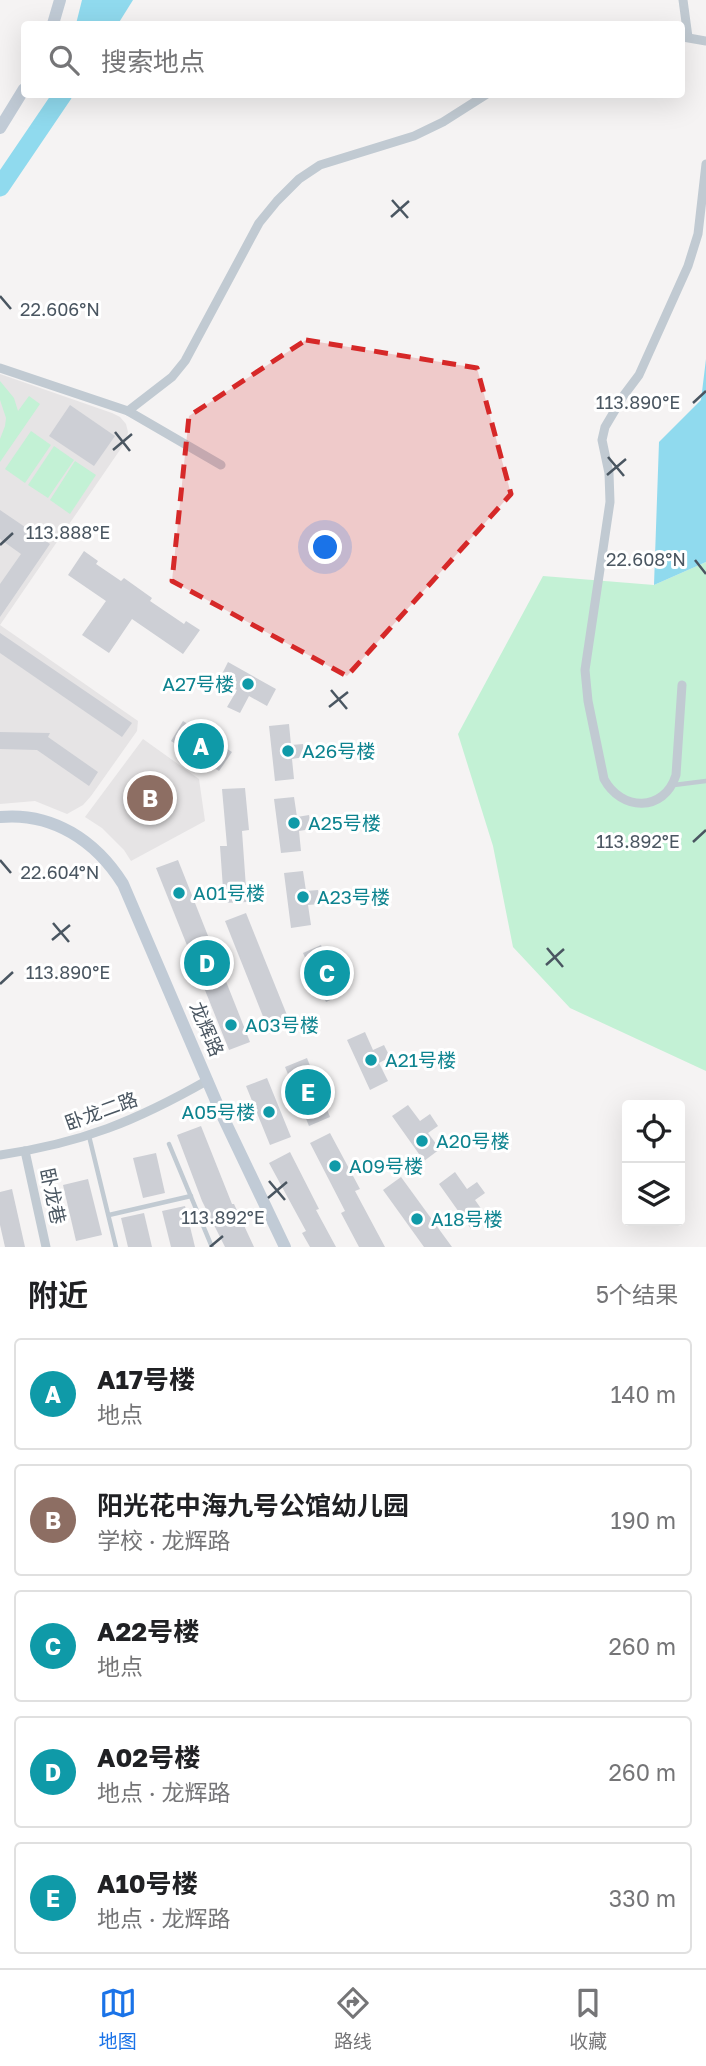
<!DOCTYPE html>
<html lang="zh">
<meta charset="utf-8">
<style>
:root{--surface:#fff;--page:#f2f2f2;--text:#202124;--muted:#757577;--line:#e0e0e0;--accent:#1a73e8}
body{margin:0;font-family:"Golos Text","Noto Sans SC",sans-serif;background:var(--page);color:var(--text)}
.controls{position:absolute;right:21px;bottom:21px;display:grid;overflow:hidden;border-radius:7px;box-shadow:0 7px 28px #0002}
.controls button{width:63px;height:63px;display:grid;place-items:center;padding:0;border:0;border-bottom:2px solid var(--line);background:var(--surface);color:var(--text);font:35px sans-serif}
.you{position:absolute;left:326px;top:548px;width:24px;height:24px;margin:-18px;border:5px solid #fff;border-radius:50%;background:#1a73e8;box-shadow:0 0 0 10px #1a73e833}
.badge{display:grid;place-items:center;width:46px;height:46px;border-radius:50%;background:var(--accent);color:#fff;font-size:23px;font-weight:700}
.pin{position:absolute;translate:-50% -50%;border:4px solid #fff;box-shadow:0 2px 7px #0006}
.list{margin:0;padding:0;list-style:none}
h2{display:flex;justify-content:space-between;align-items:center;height:91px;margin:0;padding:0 28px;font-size:30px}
h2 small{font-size:23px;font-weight:400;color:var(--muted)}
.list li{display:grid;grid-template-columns:46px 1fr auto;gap:21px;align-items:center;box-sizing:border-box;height:112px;margin:0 14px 14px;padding:0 14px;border:2px solid var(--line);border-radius:7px}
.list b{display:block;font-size:26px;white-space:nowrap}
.list p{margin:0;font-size:23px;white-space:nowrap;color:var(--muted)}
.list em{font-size:23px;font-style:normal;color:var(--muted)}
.icon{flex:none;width:38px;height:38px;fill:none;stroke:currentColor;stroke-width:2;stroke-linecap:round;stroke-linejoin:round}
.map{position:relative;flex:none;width:706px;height:1247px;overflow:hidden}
.search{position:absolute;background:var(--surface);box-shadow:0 7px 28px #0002;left:21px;right:21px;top:21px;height:77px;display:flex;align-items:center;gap:18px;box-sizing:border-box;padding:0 24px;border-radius:7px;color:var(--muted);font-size:26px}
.sheet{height:721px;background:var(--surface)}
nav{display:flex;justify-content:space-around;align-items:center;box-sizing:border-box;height:98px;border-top:2px solid var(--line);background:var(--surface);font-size:19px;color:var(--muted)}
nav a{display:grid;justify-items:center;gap:4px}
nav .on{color:var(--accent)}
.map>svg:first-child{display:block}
.education{fill:#e6e4e5}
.green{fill:#c3f1d5}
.water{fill:#90daee}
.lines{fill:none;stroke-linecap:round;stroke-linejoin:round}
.river{stroke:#90daee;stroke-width:19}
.building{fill:#cdcfd5}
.lane{stroke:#c1cad2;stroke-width:4.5}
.street{stroke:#c1cad2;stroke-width:9}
.secondary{stroke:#c1cbd6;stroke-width:12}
.marked{fill:#d62828;fill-opacity:0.2;stroke:#d62828;stroke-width:5;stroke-dasharray:14 9;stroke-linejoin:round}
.ticks{fill:none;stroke:#4a5661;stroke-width:2.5}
.culture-dot{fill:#0f9aa8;stroke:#fff;stroke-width:2.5}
.labels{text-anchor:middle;stroke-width:6;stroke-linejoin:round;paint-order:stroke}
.culture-label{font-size:19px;fill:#0d838f;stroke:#fff;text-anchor:start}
.street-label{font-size:19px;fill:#4a5661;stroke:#fff}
.ticks-label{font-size:18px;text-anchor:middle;fill:#4a5661;stroke:#fff;stroke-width:6;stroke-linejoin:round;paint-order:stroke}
</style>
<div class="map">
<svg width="706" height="1247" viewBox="0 0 706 1247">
<rect width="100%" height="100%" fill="#f5f3f3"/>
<g class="education">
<path d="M 0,374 L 112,413 L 120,417 L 126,424 L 128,432 L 126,441 L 0,625 L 138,721 L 137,731 L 91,796 L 83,805 L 67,814 L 35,801 L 0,804 Z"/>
<path d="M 143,739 L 199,779 L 205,821 L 131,861 L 124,850 L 102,828 L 85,817 Z"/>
</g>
<g class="green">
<path d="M 0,381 L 14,398 L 18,411 L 29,396 L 40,404 L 0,462 L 0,439 L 5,426 L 6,418 L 0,400 Z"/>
<path d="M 31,431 L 51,445 L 25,483 L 5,469 Z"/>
<path d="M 54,446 L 74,460 L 48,498 L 28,485 Z"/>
<path d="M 75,461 L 96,475 L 70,514 L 50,500 Z"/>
<path d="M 706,562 L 706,1071 L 570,1008 L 513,947 L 493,846 L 458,734 L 543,576 L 654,585 Z"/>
</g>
<g class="water">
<path d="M 82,0 L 133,0 L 118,24 L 76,24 Z"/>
<path d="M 706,359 L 706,562 L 654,585 L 659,442 L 701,400 Z"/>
</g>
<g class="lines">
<path class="river" d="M 0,187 L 63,94"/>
</g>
<g class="building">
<path d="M 70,405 L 115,436 L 94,466 L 49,436 Z"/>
<path d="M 0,510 L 50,544 L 0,617 L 0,584 L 21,554 L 0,539 Z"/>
<path d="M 84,551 L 98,561 L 96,564 L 121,581 L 124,578 L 152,598 L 150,601 L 184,624 L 186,621 L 200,630 L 183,654 L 132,619 L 109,653 L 82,635 L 106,601 L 68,575 Z"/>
<path d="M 0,633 L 132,723 L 122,737 L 0,653 Z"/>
<path d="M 228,662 L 276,689 L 267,706 L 249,696 L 240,713 L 227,707 L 237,690 L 219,680 Z"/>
<path d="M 183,721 L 232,752 L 219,771 L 171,741 Z"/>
<path d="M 289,724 L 291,745 L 303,744 L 304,757 L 292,759 L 294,779 L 275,781 L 269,726 Z"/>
<path d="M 0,732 L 50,733 L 48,737 L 98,772 L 89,786 L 37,750 L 0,749 Z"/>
<path d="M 245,788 L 249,830 L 242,831 L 247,902 L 224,903 L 220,846 L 227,846 L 222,789 Z"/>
<path d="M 294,797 L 297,817 L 309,815 L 311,829 L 299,831 L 301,851 L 281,853 L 274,799 Z"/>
<path d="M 178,860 L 250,1042 L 229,1050 L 156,868 Z"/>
<path d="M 303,871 L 306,891 L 318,890 L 320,904 L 308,905 L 311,925 L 291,928 L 284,873 Z"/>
<path d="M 246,913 L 291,1025 L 270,1034 L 225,921 Z"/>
<path d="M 321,945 L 329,963 L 341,958 L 347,970 L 336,976 L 344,994 L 326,1002 L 303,953 Z"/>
<path d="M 365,1032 L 373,1050 L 384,1045 L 390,1057 L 379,1063 L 388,1081 L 370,1090 L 347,1040 Z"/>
<path d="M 307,1058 L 330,1117 L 309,1126 L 285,1067 Z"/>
<path d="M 267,1078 L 291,1137 L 270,1145 L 246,1086 Z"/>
<path d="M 408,1105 L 420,1121 L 430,1114 L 438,1126 L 428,1133 L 440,1149 L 424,1161 L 392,1116 Z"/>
<path d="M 201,1126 L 232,1204 L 234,1204 L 254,1247 L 225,1247 L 202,1201 L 177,1135 Z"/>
<path d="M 330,1133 L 360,1189 L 355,1191 L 385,1247 L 359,1247 L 341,1213 L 345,1211 L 310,1143 Z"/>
<path d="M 290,1152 L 319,1209 L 316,1210 L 336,1247 L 310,1247 L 302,1233 L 306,1231 L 269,1163 Z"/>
<path d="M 156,1153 L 165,1193 L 143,1198 L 133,1158 Z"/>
<path d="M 455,1172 L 467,1189 L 477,1182 L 485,1193 L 475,1200 L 487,1217 L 471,1229 L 439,1184 Z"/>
<path d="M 401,1177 L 452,1247 L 424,1247 L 383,1190 Z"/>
<path d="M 88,1179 L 102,1235 L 76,1241 L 63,1185 Z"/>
<path d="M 12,1189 L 25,1247 L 5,1247 L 0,1225 L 0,1192 Z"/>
<path d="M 185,1206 L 195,1247 L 171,1247 L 162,1211 Z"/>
<path d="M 144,1213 L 152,1247 L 128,1247 L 121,1218 Z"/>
</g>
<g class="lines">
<g class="lane">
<path d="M 674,785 L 706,781"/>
<path d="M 89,1136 L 116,1247"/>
<path d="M 169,1144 L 212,1247"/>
<path d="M 109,1215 L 191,1196"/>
</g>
<g class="street">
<path d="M 683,0 L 688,37"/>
<path d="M 683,37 L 706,41"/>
<path d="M 0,368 L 128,411 L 221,465"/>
<path d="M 128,411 L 172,377 L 185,361 L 259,223 L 277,201 L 299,179 L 320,165 L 414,136 L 443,122 L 487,94"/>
<path d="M 682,685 L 676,775 C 664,813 621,811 604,779 L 588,701 L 585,670 L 610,502 L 609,473 L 602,440 L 605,427 L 624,395 L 639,375 L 688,266 L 698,234 L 706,164"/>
<path d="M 25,1151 L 46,1247"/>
<path d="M 0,1155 C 82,1143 136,1121 208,1080"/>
</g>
<g class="secondary">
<path d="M 53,24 L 60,0"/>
<path d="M 0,128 L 24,89"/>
<path d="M 0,817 C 53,812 96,841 123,884 L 222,1115 L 285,1247"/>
</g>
</g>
<path class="marked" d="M 306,340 L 477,368 L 511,494 L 347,676 L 172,581 L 189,416 Z"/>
<path class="ticks" d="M 392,200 L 408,218M 391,217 L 409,201M 0,296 L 11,309M 693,403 L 706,391M 115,432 L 130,451M 113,450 L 132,434M 608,457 L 624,476M 607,475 L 626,459M 0,545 L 13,533M 695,560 L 706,574M 331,690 L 347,709M 329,707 L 348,692M 693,842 L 706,830M 0,860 L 11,873M 53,923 L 69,942M 52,940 L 70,925M 547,948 L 563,967M 546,965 L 564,949M 0,984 L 13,972M 269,1181 L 285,1200M 268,1198 L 287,1182M 210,1247 L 223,1236"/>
<g class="culture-dot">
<circle cx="248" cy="684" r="7"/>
<circle cx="288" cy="751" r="7"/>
<circle cx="294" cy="823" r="7"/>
<circle cx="179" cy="893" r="7"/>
<circle cx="303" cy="897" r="7"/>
<circle cx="231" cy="1025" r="7"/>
<circle cx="371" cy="1060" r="7"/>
<circle cx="269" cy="1112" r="7"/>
<circle cx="422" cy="1141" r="7"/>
<circle cx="335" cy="1166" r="7"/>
<circle cx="417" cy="1219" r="7"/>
</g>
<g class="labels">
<g class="culture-label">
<text x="234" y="691" text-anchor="end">A27号楼</text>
<text x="302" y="758">A26号楼</text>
<text x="308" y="830">A25号楼</text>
<text x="193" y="900">A01号楼</text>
<text x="317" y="904">A23号楼</text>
<text x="245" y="1032">A03号楼</text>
<text x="385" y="1067">A21号楼</text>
<text x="255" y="1119" text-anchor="end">A05号楼</text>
<text x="436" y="1148">A20号楼</text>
<text x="349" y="1173">A09号楼</text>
<text x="431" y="1226">A18号楼</text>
</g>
<g class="street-label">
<text transform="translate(207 1029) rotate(67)" y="7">龙辉路</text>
<text transform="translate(101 1111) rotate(-20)" y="7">卧龙二路</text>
<text transform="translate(53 1196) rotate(78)" y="7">卧龙巷</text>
</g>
</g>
<g class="ticks-label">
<text x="60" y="316">22.606°N</text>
<text x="638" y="409">113.890°E</text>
<text x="68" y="539">113.888°E</text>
<text x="646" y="566">22.608°N</text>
<text x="638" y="848">113.892°E</text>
<text x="60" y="879">22.604°N</text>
<text x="68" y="979">113.890°E</text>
<text x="223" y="1224">113.892°E</text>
</g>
</svg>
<div class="controls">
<button><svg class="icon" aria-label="locate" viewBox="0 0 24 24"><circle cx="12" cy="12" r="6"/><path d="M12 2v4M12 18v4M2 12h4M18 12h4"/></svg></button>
<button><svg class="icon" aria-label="layers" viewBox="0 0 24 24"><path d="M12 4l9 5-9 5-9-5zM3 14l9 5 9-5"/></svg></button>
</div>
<div class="you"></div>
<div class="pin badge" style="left:201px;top:746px;background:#0f9aa8">A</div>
<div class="pin badge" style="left:150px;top:798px;background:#8d6e63">B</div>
<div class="pin badge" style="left:327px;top:973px;background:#0f9aa8">C</div>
<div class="pin badge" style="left:207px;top:963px;background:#0f9aa8">D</div>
<div class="pin badge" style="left:308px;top:1092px;background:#0f9aa8">E</div>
<div class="search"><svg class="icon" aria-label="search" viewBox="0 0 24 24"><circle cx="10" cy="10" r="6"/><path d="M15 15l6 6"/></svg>搜索地点</div>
</div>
<section class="sheet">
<h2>附近<small>5个结果</small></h2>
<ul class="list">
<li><span class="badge" style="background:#0f9aa8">A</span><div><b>A17号楼</b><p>地点</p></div><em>140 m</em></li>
<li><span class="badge" style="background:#8d6e63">B</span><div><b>阳光花中海九号公馆幼儿园</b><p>学校 · 龙辉路</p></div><em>190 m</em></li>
<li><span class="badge" style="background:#0f9aa8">C</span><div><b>A22号楼</b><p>地点</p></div><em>260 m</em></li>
<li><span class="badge" style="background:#0f9aa8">D</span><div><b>A02号楼</b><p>地点 · 龙辉路</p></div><em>260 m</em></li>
<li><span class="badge" style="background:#0f9aa8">E</span><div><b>A10号楼</b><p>地点 · 龙辉路</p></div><em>330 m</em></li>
</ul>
</section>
<nav>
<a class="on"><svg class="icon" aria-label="map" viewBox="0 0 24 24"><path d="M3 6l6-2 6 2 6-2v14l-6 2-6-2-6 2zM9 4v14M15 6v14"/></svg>地图</a>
<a><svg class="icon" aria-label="directions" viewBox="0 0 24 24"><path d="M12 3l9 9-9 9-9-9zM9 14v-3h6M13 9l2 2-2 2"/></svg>路线</a>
<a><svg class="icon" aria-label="saved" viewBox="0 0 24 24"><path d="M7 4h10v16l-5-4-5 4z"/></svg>收藏</a>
</nav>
